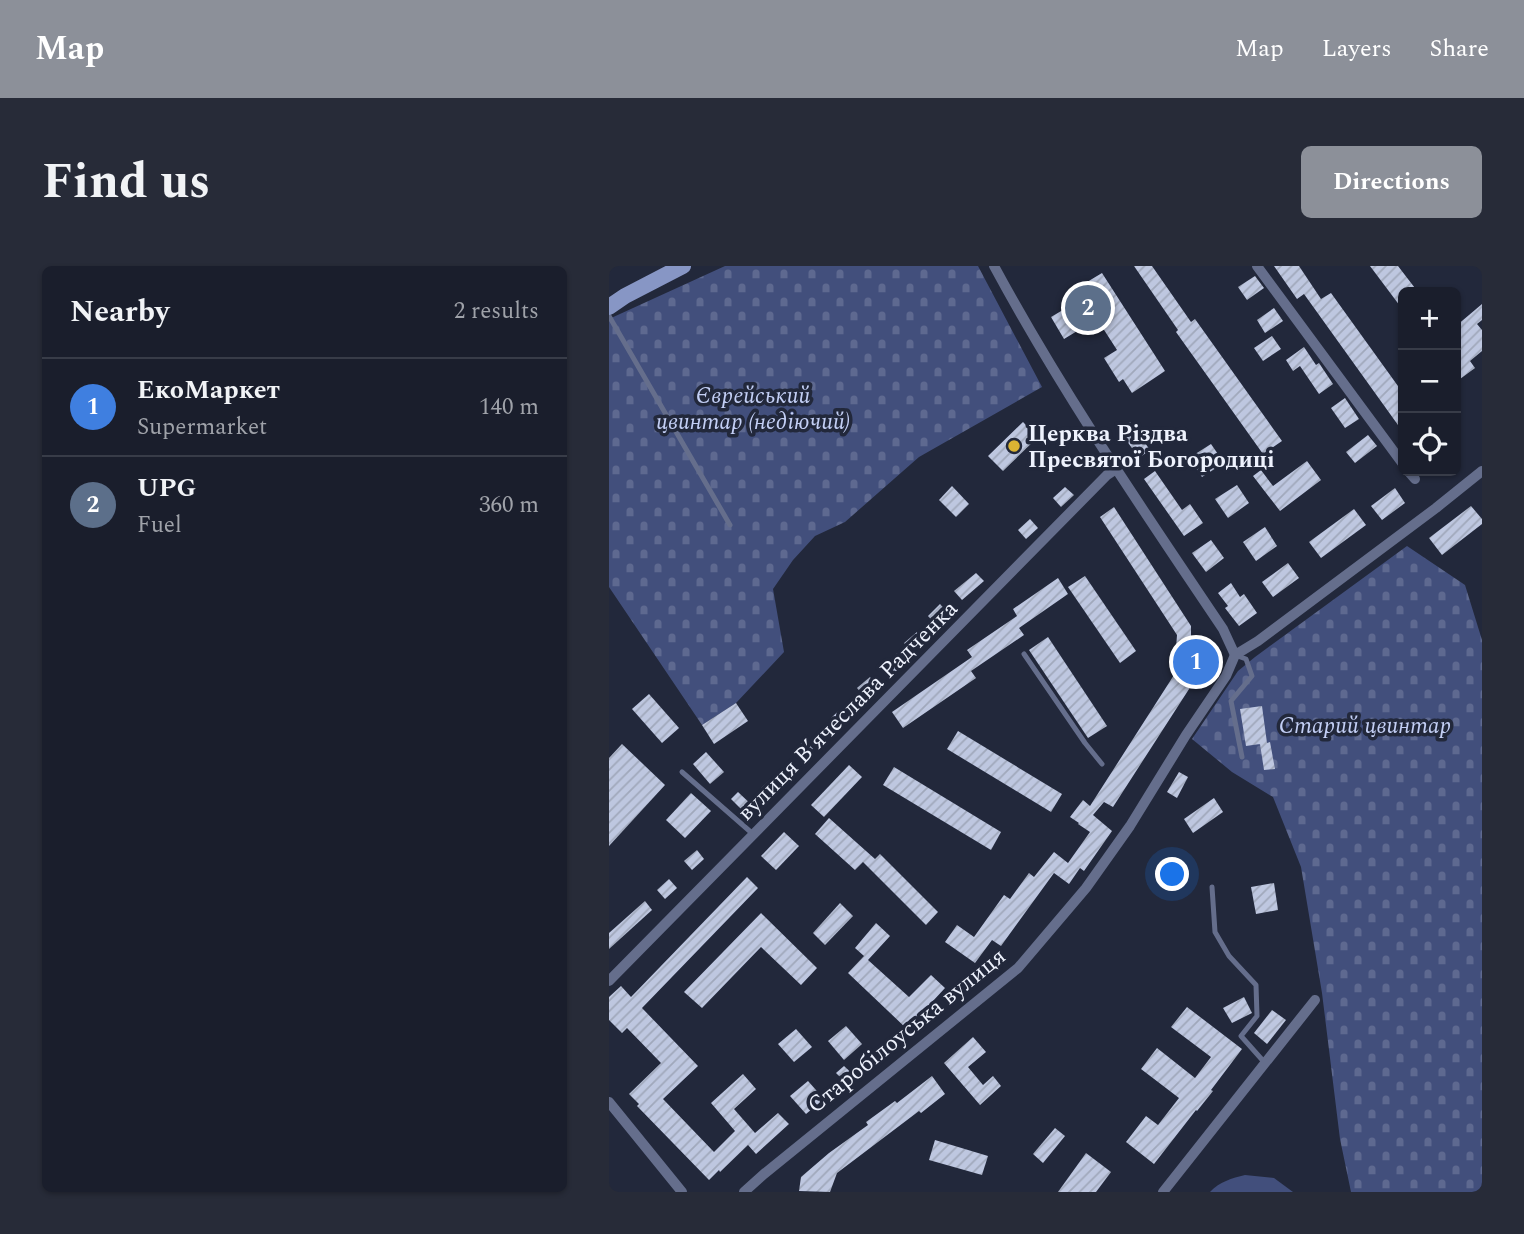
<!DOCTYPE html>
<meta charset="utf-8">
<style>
:root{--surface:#1a1e2c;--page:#272b38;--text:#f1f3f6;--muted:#9fa2a9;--line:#383c48;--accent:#8c9099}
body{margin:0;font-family:Spectral,serif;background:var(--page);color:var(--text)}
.controls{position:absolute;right:21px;top:21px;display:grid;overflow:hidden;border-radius:10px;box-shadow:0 2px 5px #0004}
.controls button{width:63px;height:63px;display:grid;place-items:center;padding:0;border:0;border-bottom:2px solid var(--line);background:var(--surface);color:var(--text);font:35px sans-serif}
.you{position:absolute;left:564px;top:609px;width:24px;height:24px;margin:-18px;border:5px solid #fff;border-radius:50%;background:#1a73e8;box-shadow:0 0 0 10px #1a73e833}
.badge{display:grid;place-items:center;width:46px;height:46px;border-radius:50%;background:var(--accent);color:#fff;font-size:23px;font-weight:700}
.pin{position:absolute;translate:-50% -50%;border:4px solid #fff;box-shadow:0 2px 7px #0006}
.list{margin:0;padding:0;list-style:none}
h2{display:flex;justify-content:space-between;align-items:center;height:91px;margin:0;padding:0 28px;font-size:30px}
h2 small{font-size:23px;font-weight:400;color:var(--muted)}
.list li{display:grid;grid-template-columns:46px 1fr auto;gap:21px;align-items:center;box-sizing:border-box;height:98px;padding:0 28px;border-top:2px solid var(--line)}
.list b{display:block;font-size:26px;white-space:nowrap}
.list p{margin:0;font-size:23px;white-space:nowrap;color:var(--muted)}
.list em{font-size:23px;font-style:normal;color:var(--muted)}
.icon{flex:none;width:38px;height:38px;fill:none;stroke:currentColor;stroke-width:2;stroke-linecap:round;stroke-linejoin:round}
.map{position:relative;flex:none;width:873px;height:926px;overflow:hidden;border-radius:10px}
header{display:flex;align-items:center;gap:42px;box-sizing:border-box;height:98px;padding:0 35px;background:var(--accent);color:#fff}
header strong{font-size:33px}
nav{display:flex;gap:38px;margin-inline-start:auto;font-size:24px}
.intro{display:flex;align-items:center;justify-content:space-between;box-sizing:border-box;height:168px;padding:0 42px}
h1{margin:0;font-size:49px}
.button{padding:18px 32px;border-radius:10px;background:var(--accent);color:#fff;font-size:24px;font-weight:700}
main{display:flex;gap:42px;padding:0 42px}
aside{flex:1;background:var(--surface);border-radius:10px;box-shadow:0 2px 5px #0004}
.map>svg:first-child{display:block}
.cemetery{fill:url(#cemetery-stones)}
.park{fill:#424f7c}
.building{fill:url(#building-hatch)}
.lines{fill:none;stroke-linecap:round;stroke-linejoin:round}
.service{stroke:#656e8c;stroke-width:5}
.minor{stroke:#656e8c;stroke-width:10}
.secondary{stroke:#8796c5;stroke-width:16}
.poi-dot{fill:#dab333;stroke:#22283b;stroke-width:2.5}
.labels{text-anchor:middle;stroke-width:7;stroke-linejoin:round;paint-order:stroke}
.park-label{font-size:23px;font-style:italic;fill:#c3cff5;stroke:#22283b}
.poi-label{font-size:23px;font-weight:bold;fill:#eef2fd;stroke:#22283b;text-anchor:start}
.street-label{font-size:23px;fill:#eef2fd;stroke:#22283b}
</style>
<header>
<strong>Map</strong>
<nav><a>Map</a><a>Layers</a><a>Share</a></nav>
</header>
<div class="intro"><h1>Find us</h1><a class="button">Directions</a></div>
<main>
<aside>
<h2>Nearby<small>2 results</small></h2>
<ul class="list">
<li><span class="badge" style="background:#3f7fe0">1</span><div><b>ЕкоМаркет</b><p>Supermarket</p></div><em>140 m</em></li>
<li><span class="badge" style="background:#5c6f8a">2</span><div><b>UPG</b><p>Fuel</p></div><em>360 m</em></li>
</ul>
</aside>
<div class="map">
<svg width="873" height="926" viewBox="0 0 873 926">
<defs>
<pattern id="cemetery-stones" width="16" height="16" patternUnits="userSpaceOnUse" patternTransform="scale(1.75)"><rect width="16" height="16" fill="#424f7c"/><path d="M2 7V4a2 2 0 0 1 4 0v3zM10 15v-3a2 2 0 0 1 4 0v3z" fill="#5e6990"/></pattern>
<pattern id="building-hatch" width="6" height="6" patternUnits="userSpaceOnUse" patternTransform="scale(1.75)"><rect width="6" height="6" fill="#bec7e0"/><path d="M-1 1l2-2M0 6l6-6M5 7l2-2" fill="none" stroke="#a0a8bb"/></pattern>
</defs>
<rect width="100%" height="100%" fill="#22283b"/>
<g class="cemetery">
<path d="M 116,0 L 369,0 L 433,121 L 310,191 L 236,256 L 206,270 L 184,294 L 164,323 L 175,386 L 127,437 L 93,459 L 0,321 L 0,53 Z"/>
<path d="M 798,280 L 856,319 L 873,374 L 873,926 L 742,926 L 731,873 L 713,727 L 692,601 L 664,531 L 623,506 L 583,473 L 629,405 L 646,391 Z"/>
</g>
<path class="park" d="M 636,909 L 665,912 L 684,926 L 601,926 C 610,916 623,912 636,909 Z"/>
<g class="building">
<path d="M 525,0 L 543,0 L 582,56 L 586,53 L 673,175 L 654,188 L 567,66 L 569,64 Z"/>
<path d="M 665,0 L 690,0 L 712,33 L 722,27 L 794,127 L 794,166 L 695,28 L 688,33 Z"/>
<path d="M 761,0 L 789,0 L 809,26 L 794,26 L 794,44 Z"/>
<path d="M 493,7 L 556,105 L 523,127 L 514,113 L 510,116 L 495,92 L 508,84 L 488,53 L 455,73 L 442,51 L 469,35 L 463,25 Z"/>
<path d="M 646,10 L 655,22 L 638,34 L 629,21 Z"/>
<path d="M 873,38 L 873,54 L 868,58 L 873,64 L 873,85 L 861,95 L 866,102 L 847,116 L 847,60 Z"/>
<path d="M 665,42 L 674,55 L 656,67 L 648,54 Z"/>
<path d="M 663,70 L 672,83 L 654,95 L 645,82 Z"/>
<path d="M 695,81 L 707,99 L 710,97 L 724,118 L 710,128 L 691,100 L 684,105 L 677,94 Z"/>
<path d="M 736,132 L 750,153 L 736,162 L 722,142 Z"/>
<path d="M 414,156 L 419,161 L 422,161 L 429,171 L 394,205 L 379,190 Z"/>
<path d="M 521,156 L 541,184 L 530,192 L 510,164 Z"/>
<path d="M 759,169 L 768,180 L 746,197 L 737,186 Z"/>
<path d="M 602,178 L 615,197 L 593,211 L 580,192 Z"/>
<path d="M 698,195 L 712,214 L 671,245 L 644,210 L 652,204 L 664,220 Z"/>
<path d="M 546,205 L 573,244 L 581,238 L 594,257 L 575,270 L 535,213 Z"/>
<path d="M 628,219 L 640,237 L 619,252 L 606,233 Z"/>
<path d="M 343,220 L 360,238 L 347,251 L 330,234 Z"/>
<path d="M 456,221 L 465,229 L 452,241 L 444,232 Z"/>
<path d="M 786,222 L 796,237 L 773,254 L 762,240 Z"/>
<path d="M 862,240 L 873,253 L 873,258 L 833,289 L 820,272 Z"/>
<path d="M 505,241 L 582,360 L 582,420 L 504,541 L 495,536 L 484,549 L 503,565 L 475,605 L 471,602 L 460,618 L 445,607 L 392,680 L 383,674 L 366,697 L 336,676 L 348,659 L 365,671 L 395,629 L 401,633 L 420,607 L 425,611 L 445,586 L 459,597 L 481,566 L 469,558 L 470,557 L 461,551 L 474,534 L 481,540 L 565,409 L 568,369 L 491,251 Z"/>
<path d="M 745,243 L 757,259 L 712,292 L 700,276 Z"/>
<path d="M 421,253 L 429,262 L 417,273 L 409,264 Z"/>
<path d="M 656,261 L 668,280 L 647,295 L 634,276 Z"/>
<path d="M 602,274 L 615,292 L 597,306 L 583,287 Z"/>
<path d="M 679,297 L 690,312 L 664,331 L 653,316 Z"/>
<path d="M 367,307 L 375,315 L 353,334 L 345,325 Z"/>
<path d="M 476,310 L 527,385 L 511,397 L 459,321 Z"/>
<path d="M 449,312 L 459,328 L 410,362 L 415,369 L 362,405 L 367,412 L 294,462 L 283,446 L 363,391 L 358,384 L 408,350 L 404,343 Z"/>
<path d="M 622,317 L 631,331 L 635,328 L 648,347 L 630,360 L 616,342 L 619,340 L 609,327 Z"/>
<path d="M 331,338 L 339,347 L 327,359 L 319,350 Z"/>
<path d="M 308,366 L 315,375 L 294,395 L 296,397 L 284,408 L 276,399 L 297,379 L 295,377 Z"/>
<path d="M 439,371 L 498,460 L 479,472 L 420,384 Z"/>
<path d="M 261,411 L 268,420 L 256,431 L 248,422 Z"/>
<path d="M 40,428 L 70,462 L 53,477 L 23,443 Z"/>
<path d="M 127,437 L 139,455 L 105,478 L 93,459 Z"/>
<path d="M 235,440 L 242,449 L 230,461 L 222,452 Z"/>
<path d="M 653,440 L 658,477 L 661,476 L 666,503 L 655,504 L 651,478 L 658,477 L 637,480 L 631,443 Z"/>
<path d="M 349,465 L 453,528 L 442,546 L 338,483 Z"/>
<path d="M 196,474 L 204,483 L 192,494 L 184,485 Z"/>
<path d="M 13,478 L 56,519 L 0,580 L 0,492 Z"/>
<path d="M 97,486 L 115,506 L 101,518 L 84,498 Z"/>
<path d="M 240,499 L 253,511 L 215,551 L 202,539 Z"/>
<path d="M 285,501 L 392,566 L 382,584 L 274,519 Z"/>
<path d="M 570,506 L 579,511 L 568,532 L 558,526 Z"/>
<path d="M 164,511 L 172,520 L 160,531 L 152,522 Z"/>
<path d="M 129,526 L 145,541 L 138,549 L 122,533 Z"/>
<path d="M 82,527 L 102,545 L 76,572 L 57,554 Z"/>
<path d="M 605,532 L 614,546 L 584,567 L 575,553 Z"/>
<path d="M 220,552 L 266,593 L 271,588 L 329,646 L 317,659 L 254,596 L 246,604 L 206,568 Z"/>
<path d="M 175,566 L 190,580 L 167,604 L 152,590 Z"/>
<path d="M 88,584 L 95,593 L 83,604 L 75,595 Z"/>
<path d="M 138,611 L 149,622 L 33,742 L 89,800 L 54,833 L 105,886 L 126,865 L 102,837 L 134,808 L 147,823 L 125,843 L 146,867 L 169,847 L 180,858 L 147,888 L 139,879 L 111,906 L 110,904 L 100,914 L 28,840 L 30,838 L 20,828 L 52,797 L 18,762 L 13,767 L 0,754 L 0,731 L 12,720 L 22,731 Z"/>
<path d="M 60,613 L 68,622 L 56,633 L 48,624 Z"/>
<path d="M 665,617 L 669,644 L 647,648 L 642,621 Z"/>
<path d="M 36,635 L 43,644 L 0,683 L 0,667 Z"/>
<path d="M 231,637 L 244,650 L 216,679 L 204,667 Z"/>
<path d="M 152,647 L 208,702 L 192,719 L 152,681 L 93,742 L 75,726 Z"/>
<path d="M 267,657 L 281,670 L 259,694 L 300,731 L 322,709 L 336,722 L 298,763 L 239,707 L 255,690 L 246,682 Z"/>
<path d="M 635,731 L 643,747 L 623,757 L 614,742 Z"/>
<path d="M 578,741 L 633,783 L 602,824 L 604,825 L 588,845 L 587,844 L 545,898 L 517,876 L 537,850 L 549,859 L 570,832 L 532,803 L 548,782 L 586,812 L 602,791 L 562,761 Z"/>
<path d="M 663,744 L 677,754 L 658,778 L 645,767 Z"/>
<path d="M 237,760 L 253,778 L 235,794 L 219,775 Z"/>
<path d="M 187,763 L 203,781 L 185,796 L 169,778 Z"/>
<path d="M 364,771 L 377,786 L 359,801 L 374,819 L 384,810 L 392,820 L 371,839 L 335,797 Z"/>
<path d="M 235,800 L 249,813 L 241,821 L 227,807 Z"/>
<path d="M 323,810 L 336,828 L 312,847 L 310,845 L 228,907 L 221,926 L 190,925 L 192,911 L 220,887 L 259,859 L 257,856 L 286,835 L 288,837 Z"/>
<path d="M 199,815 L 215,833 L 197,848 L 181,830 Z"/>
<path d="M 446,862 L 456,870 L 434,897 L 424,888 Z"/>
<path d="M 326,874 L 379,890 L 373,909 L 320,894 Z"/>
<path d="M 477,887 L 502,906 L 487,926 L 449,926 Z"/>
</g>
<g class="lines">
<g class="service">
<path d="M 0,50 L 121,259"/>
<path d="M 415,388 L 476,477 L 493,498"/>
<path d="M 626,389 L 637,393 L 643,410 L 622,435 L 633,491"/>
<path d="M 73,506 L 144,568"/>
<path d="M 603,621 L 606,666 L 620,690 L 647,719 L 648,750 L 632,770 L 656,797"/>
</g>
<g class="minor">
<path d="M 385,0 C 453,126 534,244 614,363 L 626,389"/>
<path d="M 648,0 L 794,198"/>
<path d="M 799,205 L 806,213"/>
<path d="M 0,715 L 498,209 L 507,203"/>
<path d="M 0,836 L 73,926"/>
<path d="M 135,926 L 155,908 L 409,702 L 477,622 L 521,560 L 577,469 L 617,410 L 626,389 L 649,375 L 827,242 L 873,205"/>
<path d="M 554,926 L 706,734"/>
</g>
<path class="secondary" d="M 0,41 L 16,30 L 74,0"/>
</g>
<circle class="poi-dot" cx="405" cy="180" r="7"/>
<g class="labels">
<g class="park-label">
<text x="144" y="137">Єврейський<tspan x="144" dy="26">цвинтар (недіючий)</tspan></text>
<text x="756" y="467">Старий цвинтар</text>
</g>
<g class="poi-label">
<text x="419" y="175">Церква Різдва<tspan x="419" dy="26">Пресвятої Богородиці</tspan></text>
</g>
<g class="street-label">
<text transform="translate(238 444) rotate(-45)" y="8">вулиця Вʼячеслава Радченка</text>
<text transform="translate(297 764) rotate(-39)" y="8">Старобілоуська вулиця</text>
</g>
</g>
</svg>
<div class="controls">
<button>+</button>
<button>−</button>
<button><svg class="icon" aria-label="locate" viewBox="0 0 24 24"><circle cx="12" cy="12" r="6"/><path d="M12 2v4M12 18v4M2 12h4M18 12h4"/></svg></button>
</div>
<div class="you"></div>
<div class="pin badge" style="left:587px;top:396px;background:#3f7fe0">1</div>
<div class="pin badge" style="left:479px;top:42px;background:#5c6f8a">2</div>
</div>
</main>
